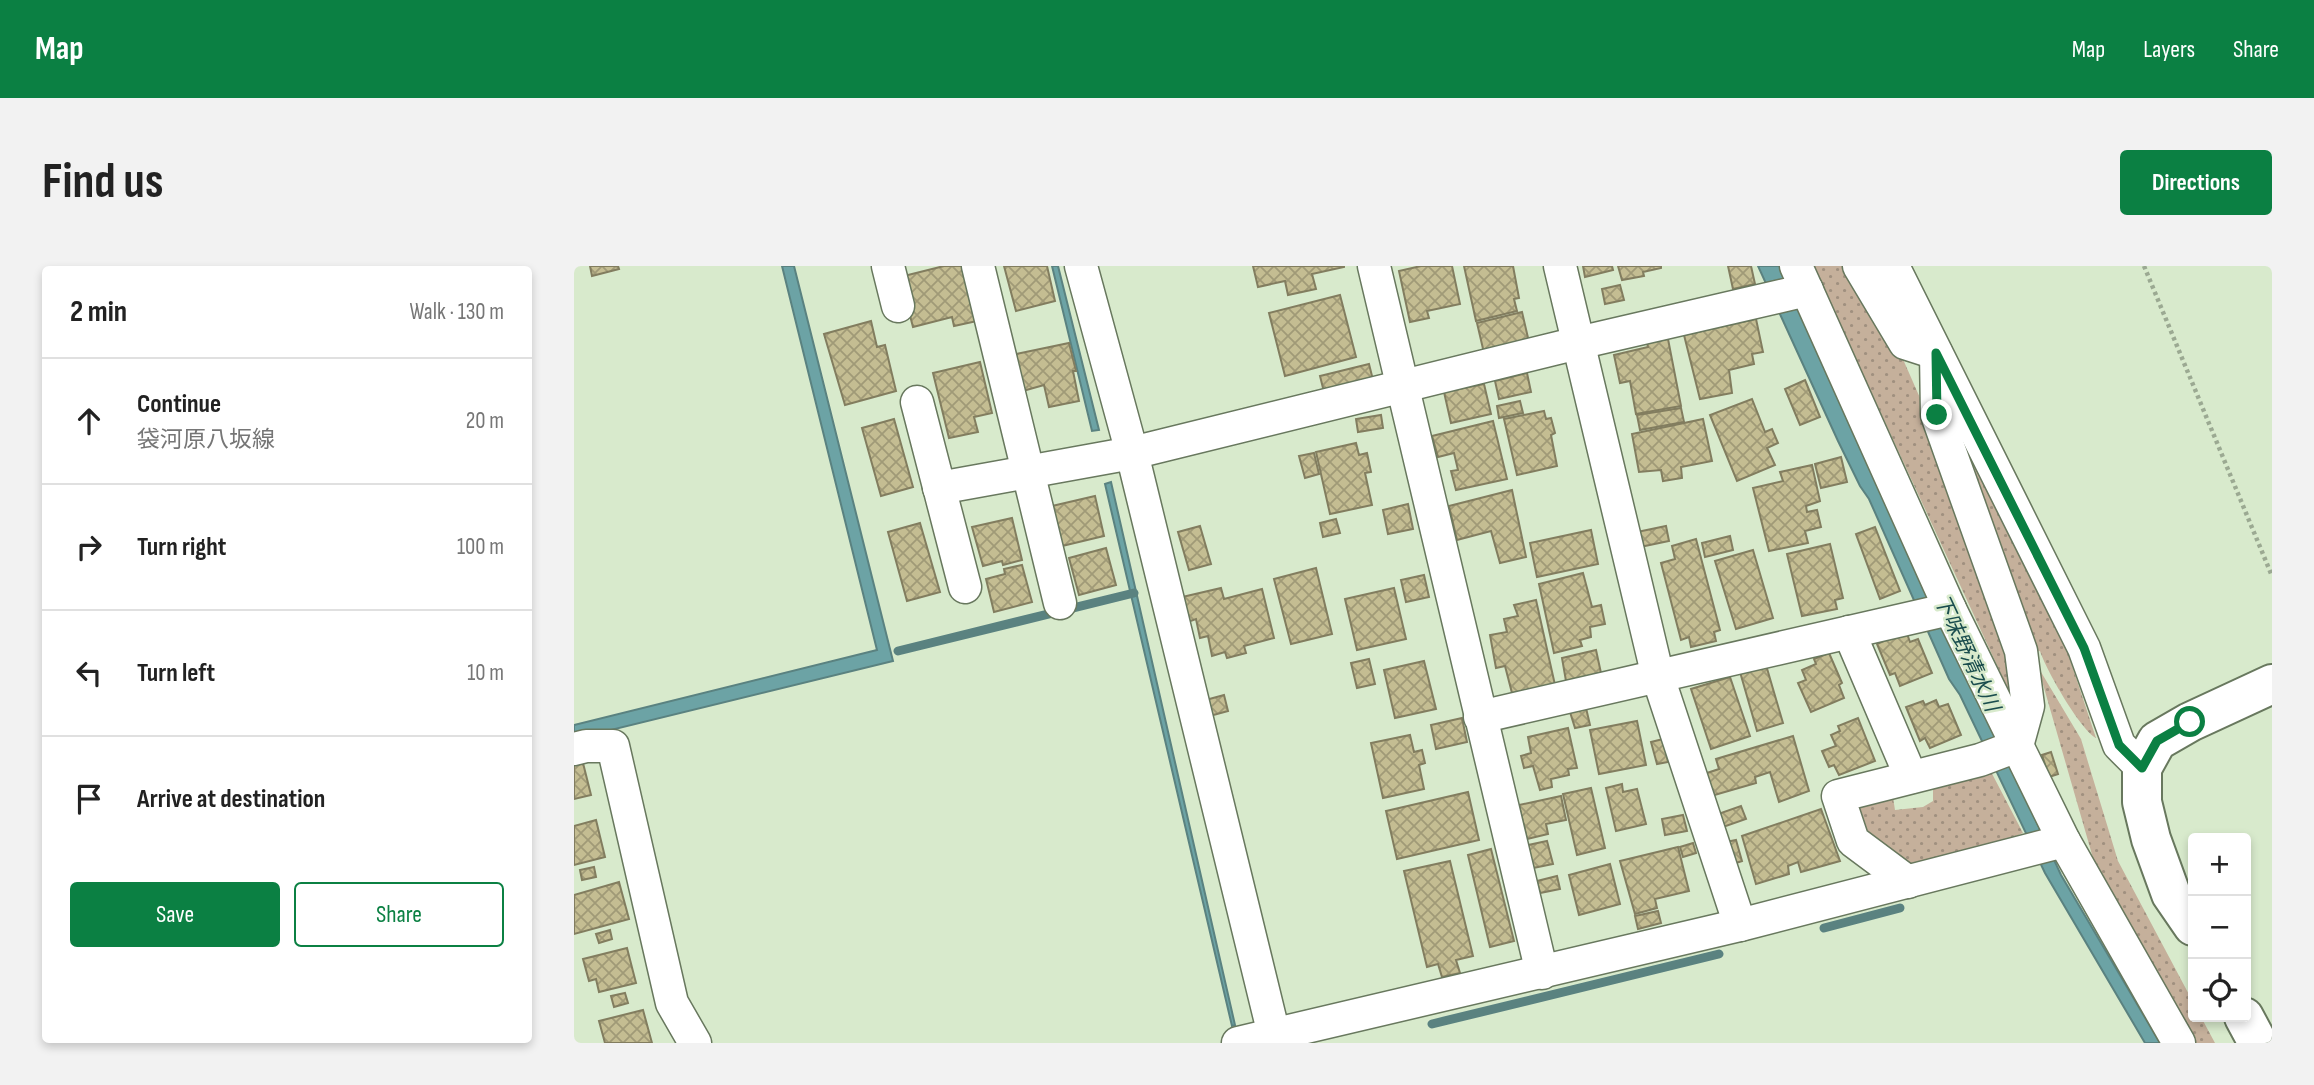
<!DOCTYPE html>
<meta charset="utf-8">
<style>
:root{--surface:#fff;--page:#f2f2f2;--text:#222;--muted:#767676;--line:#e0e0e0;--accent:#0b8043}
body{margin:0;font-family:"Sofia Sans Condensed","Noto Sans JP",sans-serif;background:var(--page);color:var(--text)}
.controls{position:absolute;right:21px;bottom:21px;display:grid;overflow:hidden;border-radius:7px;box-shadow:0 4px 10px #0003}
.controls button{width:63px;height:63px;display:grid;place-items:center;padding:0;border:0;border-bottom:2px solid var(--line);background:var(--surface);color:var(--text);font:35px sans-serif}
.stop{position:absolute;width:21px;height:21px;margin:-16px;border:5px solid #0b8043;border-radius:50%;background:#fff}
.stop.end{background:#0b8043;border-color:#fff;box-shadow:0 2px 7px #0008}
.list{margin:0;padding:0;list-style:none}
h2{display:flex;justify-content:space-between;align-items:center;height:91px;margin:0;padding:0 28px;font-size:30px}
h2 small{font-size:23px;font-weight:400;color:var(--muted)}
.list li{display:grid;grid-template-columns:46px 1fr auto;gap:21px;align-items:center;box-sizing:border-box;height:126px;padding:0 28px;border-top:2px solid var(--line)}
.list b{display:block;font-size:26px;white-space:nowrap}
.list p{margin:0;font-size:23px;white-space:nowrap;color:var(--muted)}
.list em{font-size:23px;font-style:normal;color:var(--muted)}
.actions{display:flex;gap:14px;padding:21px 28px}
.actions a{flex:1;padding:16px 0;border:2px solid var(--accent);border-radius:7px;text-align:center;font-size:24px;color:var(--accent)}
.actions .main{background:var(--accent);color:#fff}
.icon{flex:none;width:38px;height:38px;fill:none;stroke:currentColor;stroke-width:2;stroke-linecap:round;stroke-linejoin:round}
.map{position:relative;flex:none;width:1698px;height:777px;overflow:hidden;border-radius:7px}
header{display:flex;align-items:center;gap:42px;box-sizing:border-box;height:98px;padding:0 35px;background:var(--accent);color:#fff}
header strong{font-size:33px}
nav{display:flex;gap:38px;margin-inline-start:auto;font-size:24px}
.intro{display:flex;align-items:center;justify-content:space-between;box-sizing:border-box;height:168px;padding:0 42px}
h1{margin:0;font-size:49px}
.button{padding:18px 32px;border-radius:7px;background:var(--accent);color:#fff;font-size:24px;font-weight:700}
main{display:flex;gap:42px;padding:0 42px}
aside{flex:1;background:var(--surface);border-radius:7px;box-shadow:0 4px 10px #0003}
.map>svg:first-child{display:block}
.green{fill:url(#green-dots)}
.water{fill:#6ca3a5;stroke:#5a8280;stroke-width:2}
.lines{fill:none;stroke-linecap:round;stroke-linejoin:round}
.stream{stroke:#5a8280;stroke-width:9}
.building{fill:url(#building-cross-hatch);stroke:#827d5f;stroke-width:2}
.minor-casing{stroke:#68785e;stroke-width:35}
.major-casing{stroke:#68785e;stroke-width:42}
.path{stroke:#9ba992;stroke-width:4.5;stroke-dasharray:3.5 3.5;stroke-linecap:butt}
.minor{stroke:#fff;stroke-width:32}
.major{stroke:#fff;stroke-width:38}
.route{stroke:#0b8043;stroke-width:9}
.labels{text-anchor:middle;stroke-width:5;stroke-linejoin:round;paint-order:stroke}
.water-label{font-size:21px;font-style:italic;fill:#1a4d4e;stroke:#d8eacc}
</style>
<header>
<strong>Map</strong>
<nav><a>Map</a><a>Layers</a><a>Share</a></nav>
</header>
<div class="intro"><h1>Find us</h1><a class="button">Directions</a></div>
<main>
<aside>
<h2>2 min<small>Walk · 130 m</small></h2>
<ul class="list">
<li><svg class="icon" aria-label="ahead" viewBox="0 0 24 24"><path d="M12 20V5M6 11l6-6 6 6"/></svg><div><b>Continue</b><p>袋河原八坂線</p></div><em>20 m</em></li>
<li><svg class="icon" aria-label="right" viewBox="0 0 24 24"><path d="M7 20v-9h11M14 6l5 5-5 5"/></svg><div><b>Turn right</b></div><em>100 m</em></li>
<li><svg class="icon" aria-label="left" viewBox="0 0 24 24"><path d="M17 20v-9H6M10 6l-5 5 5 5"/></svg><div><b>Turn left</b></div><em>10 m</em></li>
<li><svg class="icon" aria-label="arrive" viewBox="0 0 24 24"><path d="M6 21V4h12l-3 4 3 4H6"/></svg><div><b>Arrive at destination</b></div></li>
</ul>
<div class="actions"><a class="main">Save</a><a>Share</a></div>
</aside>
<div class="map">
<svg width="1698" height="777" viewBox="0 0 1698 777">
<defs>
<pattern id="green-dots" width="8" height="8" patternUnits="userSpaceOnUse" patternTransform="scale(1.75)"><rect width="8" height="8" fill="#c5b09b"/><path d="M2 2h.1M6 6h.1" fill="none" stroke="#a0907f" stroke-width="1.8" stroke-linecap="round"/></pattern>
<pattern id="building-cross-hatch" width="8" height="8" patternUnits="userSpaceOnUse" patternTransform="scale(1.75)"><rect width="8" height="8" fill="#c4bd92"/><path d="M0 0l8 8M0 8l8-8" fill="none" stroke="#a09a77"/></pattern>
</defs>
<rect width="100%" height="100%" fill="#d8eacc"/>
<g class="green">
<path d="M 1239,0 L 1272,0 L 1328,91 L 1350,141 L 1434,384 L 1439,434 Z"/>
<path d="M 1371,136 L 1481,348 L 1522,472 C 1506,463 1472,404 1466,385 L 1457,387 Z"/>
<path d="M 1464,401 L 1507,473 L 1544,595 L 1619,736 L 1619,751 L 1627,751 L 1641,777 L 1615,777 L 1519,592 Z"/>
<path d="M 1414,500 L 1449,567 L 1423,578 L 1326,602 L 1286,575 L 1276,544 L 1318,525 L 1321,544 L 1349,541 L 1359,535 L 1359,516 Z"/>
</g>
<g class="water">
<path d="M 208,0 L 220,0 L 319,395 L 0,473 L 0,459 L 303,384 Z"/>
<path d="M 478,0 L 484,0 L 525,164 L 518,165 Z"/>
<path d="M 1184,0 L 1206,0 L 1487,609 L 1586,777 L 1571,777 L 1471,607 L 1386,429 L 1375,413 L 1295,233 L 1286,220 L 1264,175 Z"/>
<path d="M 537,216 L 661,759 L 658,760 L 531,218 Z"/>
</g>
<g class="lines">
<g class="stream">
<path d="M 324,385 L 560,327"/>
<path d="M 1250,662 L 1326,642"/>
<path d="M 858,758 L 1145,688"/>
</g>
</g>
<g class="building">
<path d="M 16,0 L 44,0 L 45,3 L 18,10 Z"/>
<path d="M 370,0 L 389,0 L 403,55 L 380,60 L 378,51 L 339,61 L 326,11 Z"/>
<path d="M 430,0 L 473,0 L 481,35 L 442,45 Z"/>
<path d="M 679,0 L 770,0 L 770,1 L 738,8 L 742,23 L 714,29 L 711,15 L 684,21 Z"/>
<path d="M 847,0 L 878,0 L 886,38 L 853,45 L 855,52 L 836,56 L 825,5 Z"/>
<path d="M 890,0 L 939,0 L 945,32 L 940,33 L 943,45 L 902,55 Z"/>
<path d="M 1009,0 L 1038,0 L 1039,4 L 1011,11 Z"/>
<path d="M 1044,0 L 1087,0 L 1087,2 L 1069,6 L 1070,10 L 1048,14 Z"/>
<path d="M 1154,0 L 1177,0 L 1181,18 L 1159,23 Z"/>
<path d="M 1046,19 L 1050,34 L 1031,38 L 1028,23 Z"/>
<path d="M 766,29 L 782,91 L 711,110 L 695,47 Z"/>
<path d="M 948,46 L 955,76 L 910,87 L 903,57 Z"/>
<path d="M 1182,53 L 1189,86 L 1178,88 L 1180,98 L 1155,104 L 1158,127 L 1126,133 L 1110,69 Z"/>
<path d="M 297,55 L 303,81 L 311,79 L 322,125 L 271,139 L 250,68 Z"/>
<path d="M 1094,73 L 1107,140 L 1062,148 L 1056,115 L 1046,117 L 1040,89 L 1074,81 L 1073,77 Z"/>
<path d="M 495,77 L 502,105 L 499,105 L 505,135 L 475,141 L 470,119 L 449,125 L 442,88 Z"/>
<path d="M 406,96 L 418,147 L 400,151 L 404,166 L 375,172 L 359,107 Z"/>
<path d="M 795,98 L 799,114 L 750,126 L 746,110 Z"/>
<path d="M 953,107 L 957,126 L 925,133 L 921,115 Z"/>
<path d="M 1231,114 L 1246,151 L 1226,159 L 1211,123 Z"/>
<path d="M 910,118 L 917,148 L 877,157 L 870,126 Z"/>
<path d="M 1178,133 L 1191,166 L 1198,163 L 1204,177 L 1193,182 L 1201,199 L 1163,215 L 1136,149 Z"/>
<path d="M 946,135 L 949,147 L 925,152 L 923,140 Z"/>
<path d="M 1107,142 L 1110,156 L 1066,164 L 1063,149 Z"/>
<path d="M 970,145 L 972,153 L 977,152 L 981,167 L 977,169 L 983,200 L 943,209 L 930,153 Z"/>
<path d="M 807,149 L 809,162 L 784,166 L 782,153 Z"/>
<path d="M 320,153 L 339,221 L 307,230 L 288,162 Z"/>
<path d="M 1129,153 L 1138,195 L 1107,201 L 1108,212 L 1089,215 L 1087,204 L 1065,206 L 1058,168 Z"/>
<path d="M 919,155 L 933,213 L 882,224 L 877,205 L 884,204 L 880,187 L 864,191 L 858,170 Z"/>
<path d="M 782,177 L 785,189 L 793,187 L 797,206 L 791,207 L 798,239 L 756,248 L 742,186 Z"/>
<path d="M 740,187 L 745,208 L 731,212 L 725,190 Z"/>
<path d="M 1267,191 L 1273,216 L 1247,222 L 1241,198 Z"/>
<path d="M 1238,199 L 1246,235 L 1232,240 L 1233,246 L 1243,244 L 1247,261 L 1231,265 L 1234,277 L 1195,285 L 1179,222 L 1209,215 L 1206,206 Z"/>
<path d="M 938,224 L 952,291 L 926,297 L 917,265 L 883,274 L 875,240 Z"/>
<path d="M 521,230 L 530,270 L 488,280 L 478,240 Z"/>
<path d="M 834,238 L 839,263 L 814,268 L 809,244 Z"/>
<path d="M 438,252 L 448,294 L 429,299 L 428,295 L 409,300 L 398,261 Z"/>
<path d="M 762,253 L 766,267 L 749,271 L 746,257 Z"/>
<path d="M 346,257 L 366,326 L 333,335 L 314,266 Z"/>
<path d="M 626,260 L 637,298 L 615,304 L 604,266 Z"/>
<path d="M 1092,260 L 1095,275 L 1066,281 L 1063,266 Z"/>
<path d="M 1301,261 L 1326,325 L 1306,333 L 1282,268 Z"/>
<path d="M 1017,264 L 1024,298 L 963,311 L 956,277 Z"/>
<path d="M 1156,270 L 1159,284 L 1131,291 L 1128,277 Z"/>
<path d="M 1122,273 L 1146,364 L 1140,366 L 1142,375 L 1117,381 L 1115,371 L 1107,374 L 1087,297 L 1101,293 L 1098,280 Z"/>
<path d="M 1256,278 L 1269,332 L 1261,334 L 1263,343 L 1228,350 L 1213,288 Z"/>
<path d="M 532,282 L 542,319 L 505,329 L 495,292 Z"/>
<path d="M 1179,284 L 1199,352 L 1162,363 L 1141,295 Z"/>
<path d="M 448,299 L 458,336 L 420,346 L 412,313 L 431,308 L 430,303 Z"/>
<path d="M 742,302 L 758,368 L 717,378 L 700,313 Z"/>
<path d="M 1009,307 L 1018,341 L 1027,339 L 1031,358 L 1016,361 L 1017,371 L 1006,374 L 1008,380 L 980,387 L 965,318 Z"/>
<path d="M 850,309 L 855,331 L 832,336 L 827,314 Z"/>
<path d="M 647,322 L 650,333 L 688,323 L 700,372 L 670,380 L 672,387 L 653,392 L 651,386 L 638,390 L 634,370 L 626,372 L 622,353 L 611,357 L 604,332 Z"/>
<path d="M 820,322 L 832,373 L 783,384 L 771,333 Z"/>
<path d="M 962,334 L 981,419 L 938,427 L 931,400 L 922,402 L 916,369 L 933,366 L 930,353 L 944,350 L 940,339 Z"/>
<path d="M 1332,365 L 1336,376 L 1344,373 L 1358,407 L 1326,420 L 1321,407 L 1316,409 L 1303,378 Z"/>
<path d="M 1022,384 L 1027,407 L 992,415 L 988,392 Z"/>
<path d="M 1255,387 L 1268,417 L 1265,419 L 1270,432 L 1237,446 L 1224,417 L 1232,414 L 1228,404 L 1242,398 L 1240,393 Z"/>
<path d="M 795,393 L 801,418 L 783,422 L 777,397 Z"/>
<path d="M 850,395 L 862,443 L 821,452 L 810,404 Z"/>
<path d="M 1192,399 L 1209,457 L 1183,465 L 1166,406 Z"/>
<path d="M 1156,411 L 1176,470 L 1137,483 L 1117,423 Z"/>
<path d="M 650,429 L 654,445 L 632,451 L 628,435 Z"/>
<path d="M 1362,434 L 1365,441 L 1374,438 L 1387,469 L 1356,482 L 1351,472 L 1346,475 L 1332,441 L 1349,435 L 1351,439 Z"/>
<path d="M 1012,442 L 1016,459 L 1001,462 L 996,446 Z"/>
<path d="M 888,452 L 893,476 L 862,483 L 857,459 Z"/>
<path d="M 1284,452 L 1301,495 L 1265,509 L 1260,499 L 1255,501 L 1248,485 L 1262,480 L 1257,469 L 1266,465 L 1264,460 Z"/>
<path d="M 1063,455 L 1072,499 L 1025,508 L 1016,464 Z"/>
<path d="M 994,462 L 1003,502 L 994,503 L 995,509 L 977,513 L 978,521 L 966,524 L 959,500 L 950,502 L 947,490 L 957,487 L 954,471 Z"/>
<path d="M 836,469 L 840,486 L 848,484 L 851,497 L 845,499 L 850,523 L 809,532 L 797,477 Z"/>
<path d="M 1219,470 L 1235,525 L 1205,536 L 1196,506 L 1181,511 L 1182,517 L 1137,530 L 1130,508 L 1145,503 L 1142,493 Z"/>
<path d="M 1089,473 L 1094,496 L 1083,498 L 1077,476 Z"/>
<path d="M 1477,486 L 1484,508 L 1475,511 L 1468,489 Z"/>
<path d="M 8,493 L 17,529 L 0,533 L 0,495 Z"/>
<path d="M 1048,518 L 1049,526 L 1063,523 L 1072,558 L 1042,565 L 1032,522 Z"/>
<path d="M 1017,522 L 1031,582 L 1003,589 L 989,528 Z"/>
<path d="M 894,526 L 905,574 L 823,593 L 812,545 Z"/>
<path d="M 987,530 L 992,554 L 972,558 L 974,568 L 953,573 L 945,539 Z"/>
<path d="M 1167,540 L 1172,553 L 1149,561 L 1144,548 Z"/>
<path d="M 1247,543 L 1266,595 L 1227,606 L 1224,596 L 1214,600 L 1215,608 L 1182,618 L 1168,570 Z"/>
<path d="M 1109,549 L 1113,565 L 1091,569 L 1088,553 Z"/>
<path d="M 22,554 L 31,591 L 0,599 L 0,560 Z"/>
<path d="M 1162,574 L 1168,595 L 1159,598 L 1152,576 Z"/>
<path d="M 973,575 L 979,598 L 959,602 L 954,579 Z"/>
<path d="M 1119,577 L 1122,587 L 1109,591 L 1106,581 Z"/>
<path d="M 1104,581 L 1115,625 L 1081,633 L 1083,642 L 1061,648 L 1046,595 Z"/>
<path d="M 917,583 L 940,675 L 916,681 L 894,589 Z"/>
<path d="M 876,595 L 899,690 L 882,694 L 886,707 L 868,711 L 864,698 L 853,701 L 830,605 Z"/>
<path d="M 1036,598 L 1046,638 L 1005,649 L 995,609 Z"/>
<path d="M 20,601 L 22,611 L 8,614 L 6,604 Z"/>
<path d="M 983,610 L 986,623 L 966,627 L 963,615 Z"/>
<path d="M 45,616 L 55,653 L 0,668 L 0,629 Z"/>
<path d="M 1084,645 L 1087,657 L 1064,663 L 1061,650 Z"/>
<path d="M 36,664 L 38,673 L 25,677 L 22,668 Z"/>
<path d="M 53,682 L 62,717 L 25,726 L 22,713 L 15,715 L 9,693 Z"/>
<path d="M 51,727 L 54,737 L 40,741 L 37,730 Z"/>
<path d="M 69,744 L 78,777 L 31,777 L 25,755 Z"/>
</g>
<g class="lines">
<g class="minor-casing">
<g id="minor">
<path d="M 314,0 L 324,40"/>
<path d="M 404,0 L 486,337"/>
<path d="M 507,0 L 558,187 L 702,777"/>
<path d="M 800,0 L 968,707"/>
<path d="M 986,0 L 1084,411 L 1166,659"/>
<path d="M 1222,0 L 1376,343 L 1490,575 L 1605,777"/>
<path d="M 1285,0 L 1331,77 L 1362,87"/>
<path d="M 1319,0 L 1510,382 L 1545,479 L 1568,502"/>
<path d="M 343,136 L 391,321"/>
<path d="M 365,222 L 558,187 L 1004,77 L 1233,24"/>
<path d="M 1275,366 L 1337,511"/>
<path d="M 906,451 L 1376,343"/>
<path d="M 0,483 L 12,480 L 39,480 L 98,737 L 121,777"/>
<path d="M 1334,616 L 1279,575 L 1264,530 L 1406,494 L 1443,480 L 1454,440 L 1447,385 L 1363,149 L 1362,87"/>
<path d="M 664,777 L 1166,659 L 1490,575"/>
</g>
</g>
<g class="major-casing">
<g id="major">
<path d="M 1619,660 L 1597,628 L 1577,573 L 1568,536 L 1568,502 L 1583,475 L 1616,456 L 1698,418"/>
<path d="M 1670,751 L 1684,777"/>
</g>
</g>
<path class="path" d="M 1570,0 L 1698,310"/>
<use href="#minor" class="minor"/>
<use href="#major" class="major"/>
</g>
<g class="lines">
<path class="route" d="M 1363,149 L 1362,87 L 1510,382 L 1545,479 L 1568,502 L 1583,475 L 1616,456"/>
</g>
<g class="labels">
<g class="water-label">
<text transform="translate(1393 387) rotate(65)" y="7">下味野清水川</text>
</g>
</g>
</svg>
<div class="controls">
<button>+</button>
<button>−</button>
<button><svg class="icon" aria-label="locate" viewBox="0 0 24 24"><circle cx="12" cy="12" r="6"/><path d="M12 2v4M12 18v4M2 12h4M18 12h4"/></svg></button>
</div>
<div class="stop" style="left:1616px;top:456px"></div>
<div class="stop end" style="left:1363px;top:149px"></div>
</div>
</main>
